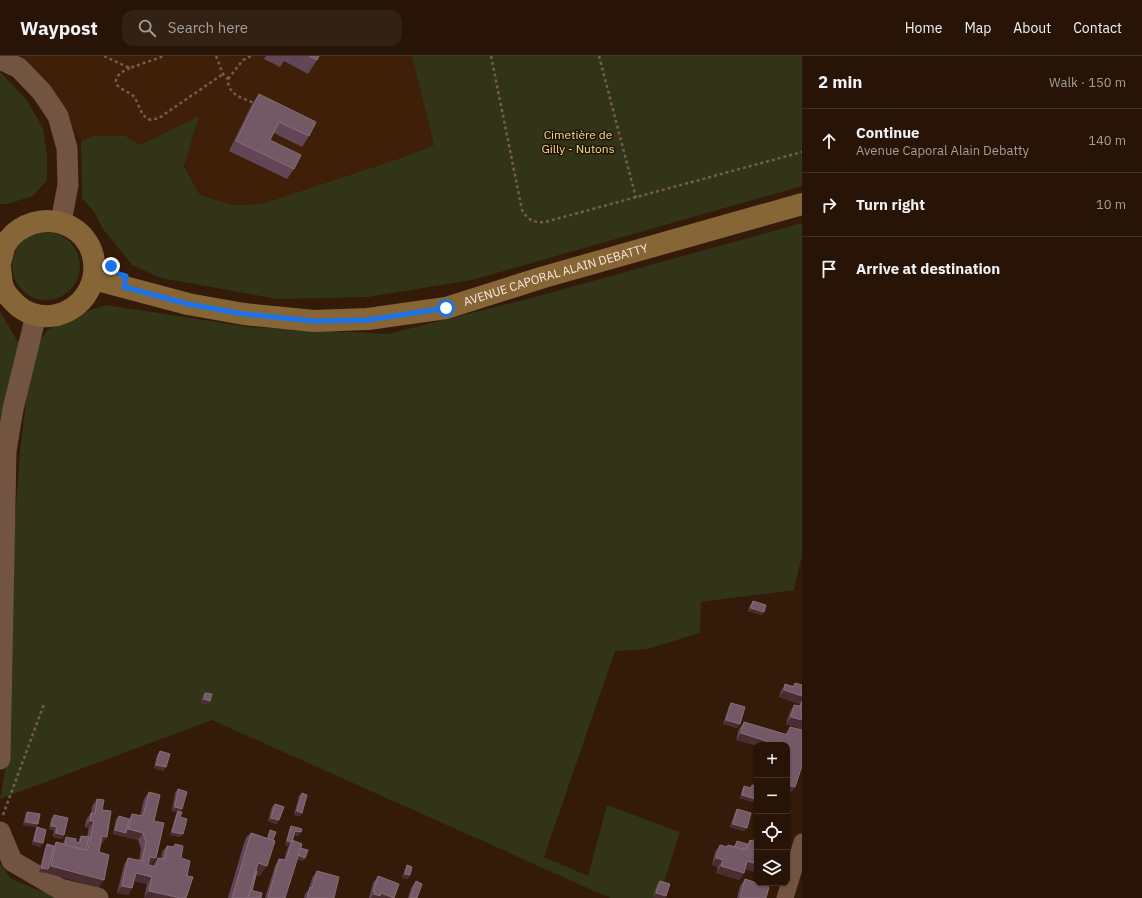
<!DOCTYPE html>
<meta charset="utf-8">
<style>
:root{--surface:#271406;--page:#332114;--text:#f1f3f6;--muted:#a49e9b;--line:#433328}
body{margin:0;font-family:"IBM Plex Sans",sans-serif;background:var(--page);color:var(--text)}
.controls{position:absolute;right:12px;bottom:12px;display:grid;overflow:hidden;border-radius:8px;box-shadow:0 1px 3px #0004}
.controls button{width:36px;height:36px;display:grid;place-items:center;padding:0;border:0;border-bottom:1px solid var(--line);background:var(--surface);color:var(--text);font:20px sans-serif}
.stop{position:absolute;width:12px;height:12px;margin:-9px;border:3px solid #1a73e8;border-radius:50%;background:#fff}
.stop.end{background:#1a73e8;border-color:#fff;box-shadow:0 1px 4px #0008}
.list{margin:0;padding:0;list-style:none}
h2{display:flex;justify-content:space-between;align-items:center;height:52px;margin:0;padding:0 16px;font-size:17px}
h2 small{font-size:13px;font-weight:400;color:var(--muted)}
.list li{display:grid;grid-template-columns:26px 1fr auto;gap:12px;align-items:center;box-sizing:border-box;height:64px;padding:0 16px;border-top:1px solid var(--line)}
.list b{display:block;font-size:15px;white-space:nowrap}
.list p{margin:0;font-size:13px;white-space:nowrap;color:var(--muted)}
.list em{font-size:13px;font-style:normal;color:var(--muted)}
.icon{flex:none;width:22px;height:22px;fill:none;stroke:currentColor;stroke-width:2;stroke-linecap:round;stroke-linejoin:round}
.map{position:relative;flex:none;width:802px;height:842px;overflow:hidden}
header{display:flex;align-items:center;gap:24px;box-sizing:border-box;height:56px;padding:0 20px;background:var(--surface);border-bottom:1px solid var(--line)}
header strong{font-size:19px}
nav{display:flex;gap:22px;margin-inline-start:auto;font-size:14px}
.search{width:280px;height:36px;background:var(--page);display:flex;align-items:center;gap:10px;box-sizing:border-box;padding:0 14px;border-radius:12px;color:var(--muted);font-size:15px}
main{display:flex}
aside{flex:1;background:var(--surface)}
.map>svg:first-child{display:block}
.built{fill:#3f1f08}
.green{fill:#313416}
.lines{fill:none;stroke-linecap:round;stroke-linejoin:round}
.path{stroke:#755d4d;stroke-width:2.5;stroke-dasharray:3 3;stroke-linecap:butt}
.minor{stroke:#725441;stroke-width:17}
.tertiary{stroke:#725441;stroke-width:21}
.secondary{stroke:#866536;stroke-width:22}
.wall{fill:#624657}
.shaded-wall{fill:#492d31}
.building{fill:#735866;stroke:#886e78}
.route{stroke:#1a73e8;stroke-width:5}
.labels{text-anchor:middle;stroke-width:3;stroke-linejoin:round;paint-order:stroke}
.park-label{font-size:12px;fill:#dce596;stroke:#291101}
.street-label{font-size:12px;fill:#fbe9de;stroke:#291101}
</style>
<header>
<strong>Waypost</strong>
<div class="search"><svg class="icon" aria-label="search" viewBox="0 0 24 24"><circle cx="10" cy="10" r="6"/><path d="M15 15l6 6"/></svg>Search here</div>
<nav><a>Home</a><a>Map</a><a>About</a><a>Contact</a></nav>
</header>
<main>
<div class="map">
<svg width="802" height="842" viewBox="0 0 802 842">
<rect width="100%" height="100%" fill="#341a08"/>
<path class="built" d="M 23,0 L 412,0 L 434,89 L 401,102 L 262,148 L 233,149 L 200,139 L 168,75 L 140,89 L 92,80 L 81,85 L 48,26 Z"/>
<g class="green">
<path d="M 412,0 L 802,0 L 802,130 L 472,224 L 368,241 L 277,243 L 161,222 L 132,209 L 103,173 L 94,156 L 82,142 L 81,85 L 92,80 L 125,80 L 140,89 L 199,60 L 184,110 L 200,139 L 233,149 L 262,148 L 401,102 L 434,89 Z"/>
<path d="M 0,16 L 26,43 L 43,72 L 47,100 L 47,124 L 33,140 L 7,148 L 0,148 Z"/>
<path d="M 802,167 L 802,503 L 801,503 L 794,534 L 701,546 L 700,577 L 647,593 L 615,595 L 544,801 L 588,820 L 607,749 L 680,776 L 659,842 L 610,842 L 212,664 L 0,743 L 11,681 L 11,523 L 20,395 L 32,299 L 47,274 L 85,256 L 106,249 L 249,271 L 388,278 L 535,241 Z"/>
<circle cx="46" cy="210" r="34"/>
<path d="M 0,255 L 26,300 L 0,374 Z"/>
<path d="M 0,807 L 10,822 L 35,833 L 64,842 L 0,842 Z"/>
</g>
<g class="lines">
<g class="path">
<path d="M 104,0 L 130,12 L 164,0"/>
<path d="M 216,0 L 223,18 L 228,23 C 227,38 242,42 254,47"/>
<path d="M 491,0 L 522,154 C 527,164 535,167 545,166 L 802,96"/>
<path d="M 599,0 L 636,142"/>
<path d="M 130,12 C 124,15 118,17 116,24 C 114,33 131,35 135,42 C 140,51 141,61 151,64 L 159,62 L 223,18"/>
<path d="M 228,23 L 243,4 L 251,0"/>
<path d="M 3,759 L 44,648"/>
</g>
<path class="minor" d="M 785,842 L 802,786"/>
<g class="tertiary">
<path d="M 0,3 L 19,12 L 42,36 L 58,60 L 67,92 L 68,129 L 61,166"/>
<path d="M 0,703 L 6,395 L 13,353 L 36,259"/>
<path d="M 0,776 L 12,805 L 60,833 L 98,842"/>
</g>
<g class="secondary">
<path d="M 0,207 C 2,201 3,194 5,189 C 18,167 46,159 69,170 C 81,176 90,187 93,200 C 104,249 44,282 11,243 C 7,239 3,233 2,228 C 1,223 1,217 0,212"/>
<path id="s1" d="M 94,223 L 188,248 L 244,258 L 314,265 L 368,263 L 446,252 L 544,221 L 802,148"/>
</g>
</g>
<g class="wall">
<path d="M 266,0 L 319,0 L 317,4 L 308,18 L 284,5 L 280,11 L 264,3 Z"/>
<path d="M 259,38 L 309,80 L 302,91 L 274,77 L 270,84 L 294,113 L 287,123 L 229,95 L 252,48 Z"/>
<path d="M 753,545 L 762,559 L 748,555 L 750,549 Z"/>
<path d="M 795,627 L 802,629 L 802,673 L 786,668 L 790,656 L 794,649 L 799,650 L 800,648 L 779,641 L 781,635 L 785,628 L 792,630 Z"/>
<path d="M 205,637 L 210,645 L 208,648 L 201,647 L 203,640 Z"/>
<path d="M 731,647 L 740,668 L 737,672 L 723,668 L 729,650 Z"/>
<path d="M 744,666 L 785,678 L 790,671 L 790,738 L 787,689 L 757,689 L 736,684 L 739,673 Z"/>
<path d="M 160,695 L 166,711 L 163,715 L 154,712 L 157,699 Z"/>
<path d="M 752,729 L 753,746 L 740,742 L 742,734 L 744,730 L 750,732 Z"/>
<path d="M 178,733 L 182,753 L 180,755 L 181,781 L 170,779 L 176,758 L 177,756 L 172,755 L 175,737 Z"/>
<path d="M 149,736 L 154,765 L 156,802 L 151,809 L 148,809 L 153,810 L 153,809 L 158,802 L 161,803 L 162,796 L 167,790 L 173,791 L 175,788 L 183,790 L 144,842 L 147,828 L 134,825 L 132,832 L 128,839 L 117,837 L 124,809 L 128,802 L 139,804 L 141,793 L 138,784 L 113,778 L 116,763 L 119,760 L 129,763 L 132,758 L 140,760 L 144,743 Z"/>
<path d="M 302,737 L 302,757 L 300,760 L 294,759 L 299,740 Z"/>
<path d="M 97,743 L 102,754 L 102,788 L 101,788 L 99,796 L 99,831 L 46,817 L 39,816 L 45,792 L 47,788 L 54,790 L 56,786 L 63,788 L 64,785 L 66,781 L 78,787 L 79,783 L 81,780 L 87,781 L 89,771 L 85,772 L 86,764 L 91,757 L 92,750 Z"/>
<path d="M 275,748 L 277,768 L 268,765 L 272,751 Z"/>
<path d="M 737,753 L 744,775 L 730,771 L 735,756 Z"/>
<path d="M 27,756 L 38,768 L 36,771 L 23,769 L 25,760 Z"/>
<path d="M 54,759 L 64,779 L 62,783 L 53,781 L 54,774 L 49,773 L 51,763 Z"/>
<path d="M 291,770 L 301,776 L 298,780 L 294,779 L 292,784 L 300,792 L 305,802 L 303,805 L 297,803 L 285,842 L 265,842 L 275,810 L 279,803 L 284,804 L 288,791 L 289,790 L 285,789 L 289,774 Z"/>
<path d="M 37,771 L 43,787 L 40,791 L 32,788 L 35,775 Z"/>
<path d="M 270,774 L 260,820 L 256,819 L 252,835 L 261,842 L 228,842 L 244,787 L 246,782 L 248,779 L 249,779 L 251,777 L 267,782 L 268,778 Z"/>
<path d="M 757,777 L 757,816 L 745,813 L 744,817 L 739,824 L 716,817 L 718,811 L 712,809 L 715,796 L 720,789 L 727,791 L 728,789 L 734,790 L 737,785 L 747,788 L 750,784 L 752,785 Z"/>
<path d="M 407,809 L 410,819 L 407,823 L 402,822 L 405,813 Z"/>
<path d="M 317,815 L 334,842 L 304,842 L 305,838 L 309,833 L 312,822 Z"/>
<path d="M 378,820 L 394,842 L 369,842 L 373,827 Z"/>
<path d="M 745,823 L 766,842 L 737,842 L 740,830 Z"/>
<path d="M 416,825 L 417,842 L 408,842 L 411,832 Z"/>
<path d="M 660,825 L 666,840 L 665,842 L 658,842 L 653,841 L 657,829 Z"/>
</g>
<g class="shaded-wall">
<path d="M 751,552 L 764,556 L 762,559 L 748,555 Z"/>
<path d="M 784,634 L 802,640 L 802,648 L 802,645 L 800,648 L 779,641 Z"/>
<path d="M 204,643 L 210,645 L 208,648 L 201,647 Z"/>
<path d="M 791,661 L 802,664 L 802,673 L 786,668 Z"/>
<path d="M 726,664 L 740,668 L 737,672 L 723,668 Z"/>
<path d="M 741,677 L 775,688 L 774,689 L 757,689 L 757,690 L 736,684 Z"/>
<path d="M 156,709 L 166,711 L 163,715 L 154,712 Z"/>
<path d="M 787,729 L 795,731 L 790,738 L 787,737 Z"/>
<path d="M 742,739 L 756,743 L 753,746 L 740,742 Z"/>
<path d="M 175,751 L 182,753 L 179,757 L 178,755 L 177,756 L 172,755 Z"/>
<path d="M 297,755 L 302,757 L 300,760 L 294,759 Z"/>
<path d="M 271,762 L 279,764 L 277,768 L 268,765 Z"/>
<path d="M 90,765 L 94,765 L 89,771 L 85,772 Z"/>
<path d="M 26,766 L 38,768 L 36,771 L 23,769 Z"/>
<path d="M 733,768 L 747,772 L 744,775 L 730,771 Z"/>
<path d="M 51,770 L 57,771 L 54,774 L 49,773 Z"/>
<path d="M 128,773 L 143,777 L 138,784 L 113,778 L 115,774 L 126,777 Z"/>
<path d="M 295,775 L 301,776 L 298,780 L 293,778 Z"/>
<path d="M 172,776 L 183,778 L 181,781 L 170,779 Z"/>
<path d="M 56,777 L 64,779 L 62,783 L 53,781 Z"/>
<path d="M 102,780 L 107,781 L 102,788 L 97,787 Z"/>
<path d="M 34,785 L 43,787 L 40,791 L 32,788 Z"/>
<path d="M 287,785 L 291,786 L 289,790 L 285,789 Z"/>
<path d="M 297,799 L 305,802 L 303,805 L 294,802 Z"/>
<path d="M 150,801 L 156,802 L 151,809 L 146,808 Z"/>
<path d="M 716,802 L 723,804 L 718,811 L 712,809 Z"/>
<path d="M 747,805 L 757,808 L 757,816 L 742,812 Z"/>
<path d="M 258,807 L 267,810 L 260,820 L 253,818 Z"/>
<path d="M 51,810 L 104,824 L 99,831 L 46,817 L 39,816 L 41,812 L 48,813 Z"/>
<path d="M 721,810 L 744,817 L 739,824 L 716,817 Z"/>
<path d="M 136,817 L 152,821 L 147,828 L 131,824 Z"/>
<path d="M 405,818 L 410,819 L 407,823 L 402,822 Z"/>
<path d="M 122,830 L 132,832 L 128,839 L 117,837 Z"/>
<path d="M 149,835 L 180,842 L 144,842 Z"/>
<path d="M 381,837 L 394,842 L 371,842 L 374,838 Z"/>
<path d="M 656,837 L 666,840 L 665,842 L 658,842 L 653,841 Z"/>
</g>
<g class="building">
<path d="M 309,0 L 319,0 L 317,4 Z"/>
<path d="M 259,38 L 316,66 L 309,80 L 279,66 L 270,84 L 301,99 L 294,113 L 236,85 Z"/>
<path d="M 753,545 L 766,549 L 764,556 L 751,552 Z"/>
<path d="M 795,627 L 802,629 L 802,640 L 784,634 L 785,628 L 794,631 Z"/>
<path d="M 205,637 L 212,638 L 210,645 L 204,643 Z"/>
<path d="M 802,645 L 802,664 L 791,661 L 794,649 L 800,650 Z"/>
<path d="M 731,647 L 745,651 L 740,668 L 726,664 Z"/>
<path d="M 744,666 L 788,679 L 790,671 L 802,674 L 802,710 L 795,731 L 787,729 L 787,689 L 775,689 L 775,688 L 741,677 Z"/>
<path d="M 160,695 L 170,698 L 166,711 L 156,709 Z"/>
<path d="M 752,729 L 757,730 L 756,734 L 757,734 L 757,738 L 756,743 L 742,739 L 744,730 L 751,732 Z"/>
<path d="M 178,733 L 187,736 L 182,753 L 175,751 Z"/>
<path d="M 149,736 L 160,739 L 154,765 L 164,767 L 156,802 L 150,801 L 148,809 L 156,811 L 158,802 L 164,803 L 167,790 L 174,791 L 175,788 L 183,790 L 181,802 L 190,805 L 187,820 L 193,821 L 186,842 L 180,842 L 149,835 L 152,821 L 136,817 L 132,832 L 122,830 L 128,802 L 142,805 L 146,786 L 143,777 L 128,773 L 132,758 L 143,760 Z"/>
<path d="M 302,737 L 307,739 L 302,757 L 297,755 Z"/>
<path d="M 97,743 L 104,744 L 102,754 L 111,755 L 107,781 L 102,780 L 99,796 L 109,799 L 104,824 L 51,810 L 56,786 L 88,794 L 94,765 L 90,765 L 91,757 L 95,758 Z"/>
<path d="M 275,748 L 284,751 L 279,764 L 271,762 Z"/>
<path d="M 737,753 L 751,757 L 747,772 L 733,768 Z"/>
<path d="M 787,754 L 790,755 L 787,769 Z"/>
<path d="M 178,755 L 182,756 L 180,761 L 187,763 L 183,778 L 172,776 Z"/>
<path d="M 27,756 L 40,758 L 38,768 L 26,766 Z"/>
<path d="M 54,759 L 68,762 L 64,779 L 56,777 L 57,771 L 51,770 Z"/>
<path d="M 119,760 L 129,763 L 126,777 L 115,774 Z"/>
<path d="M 291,770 L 302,773 L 301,776 L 295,775 L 292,786 L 292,784 L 291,786 L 287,785 Z"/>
<path d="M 37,771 L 46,774 L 43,787 L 34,785 Z"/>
<path d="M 270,774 L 276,776 L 273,784 L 268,783 Z"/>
<path d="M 251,777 L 275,785 L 267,810 L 258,807 L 248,842 L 232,842 Z"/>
<path d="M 757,777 L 757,808 L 747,805 L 744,817 L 721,810 L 723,804 L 716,802 L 720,789 L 727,791 L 728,789 L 747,794 L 750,784 L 755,786 Z"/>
<path d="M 81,780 L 89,781 L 86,794 L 65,789 L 66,781 L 76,783 L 76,786 L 80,787 Z"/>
<path d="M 292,784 L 302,788 L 285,842 L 268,842 L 279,803 L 286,804 Z"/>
<path d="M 737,785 L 747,788 L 746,794 L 735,791 Z"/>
<path d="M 47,788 L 54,790 L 48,813 L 41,812 Z"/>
<path d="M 300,792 L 308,794 L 305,802 L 298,799 Z"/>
<path d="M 407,809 L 412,811 L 410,819 L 405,818 Z"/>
<path d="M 256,815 L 257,815 L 252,835 L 250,834 Z"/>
<path d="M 317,815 L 339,821 L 334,842 L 307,842 L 310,831 L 312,832 Z"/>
<path d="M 378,820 L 399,828 L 394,842 L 381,837 L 380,840 L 374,838 L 375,835 L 373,835 Z"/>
<path d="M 745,823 L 769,831 L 766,842 L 740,842 Z"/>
<path d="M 416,825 L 422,828 L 417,842 L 410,842 Z"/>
<path d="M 660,825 L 670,828 L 666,840 L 656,837 Z"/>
<path d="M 250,834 L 262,837 L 261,842 L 248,842 Z"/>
</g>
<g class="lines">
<path class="route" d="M 111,210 L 119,218 L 126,220 L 124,231 L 188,248 L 244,258 L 314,265 L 368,264 L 446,252"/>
</g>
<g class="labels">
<g class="park-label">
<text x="578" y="83">Cimetière de<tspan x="578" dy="14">Gilly - Nutons</tspan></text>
</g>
<g class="street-label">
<text dy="4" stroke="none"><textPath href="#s1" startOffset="472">AVENUE CAPORAL ALAIN DEBATTY</textPath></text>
</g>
</g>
</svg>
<div class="controls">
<button>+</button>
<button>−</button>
<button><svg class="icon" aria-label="locate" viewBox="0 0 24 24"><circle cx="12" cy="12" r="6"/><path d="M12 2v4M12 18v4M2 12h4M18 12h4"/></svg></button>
<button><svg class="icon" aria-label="layers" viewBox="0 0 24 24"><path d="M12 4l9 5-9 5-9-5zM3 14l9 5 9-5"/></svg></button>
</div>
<div class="stop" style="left:446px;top:252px"></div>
<div class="stop end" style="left:111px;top:210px"></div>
</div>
<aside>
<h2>2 min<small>Walk · 150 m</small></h2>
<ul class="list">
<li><svg class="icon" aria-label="ahead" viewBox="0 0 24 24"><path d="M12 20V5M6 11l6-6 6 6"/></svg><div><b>Continue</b><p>Avenue Caporal Alain Debatty</p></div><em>140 m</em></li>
<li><svg class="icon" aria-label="right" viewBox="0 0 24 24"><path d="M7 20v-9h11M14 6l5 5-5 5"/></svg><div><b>Turn right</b></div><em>10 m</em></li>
<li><svg class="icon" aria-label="arrive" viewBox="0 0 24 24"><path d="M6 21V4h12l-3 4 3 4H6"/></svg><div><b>Arrive at destination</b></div></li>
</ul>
</aside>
</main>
